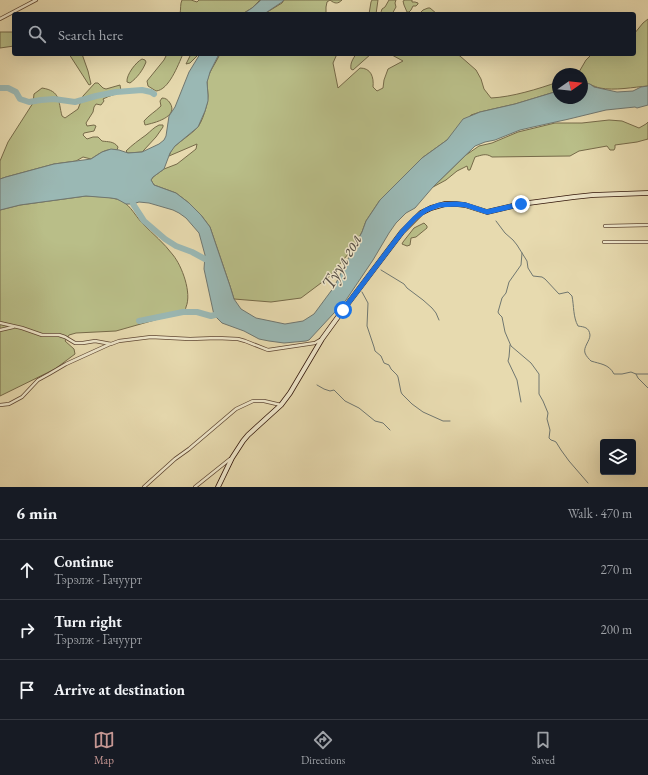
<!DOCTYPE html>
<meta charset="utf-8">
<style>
:root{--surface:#171b24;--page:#242831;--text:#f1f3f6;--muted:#9ea1a6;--line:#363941;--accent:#c59692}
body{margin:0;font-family:"EB Garamond",serif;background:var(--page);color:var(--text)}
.controls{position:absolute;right:12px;bottom:12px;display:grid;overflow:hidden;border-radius:4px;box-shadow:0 4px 16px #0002}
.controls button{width:36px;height:36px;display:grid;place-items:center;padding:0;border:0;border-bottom:1px solid var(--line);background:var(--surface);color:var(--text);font:20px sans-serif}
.compass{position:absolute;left:552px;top:68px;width:36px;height:36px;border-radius:50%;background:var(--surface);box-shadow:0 4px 16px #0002;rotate:76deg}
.stop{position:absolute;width:12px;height:12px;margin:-9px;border:3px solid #1a73e8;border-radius:50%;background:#fff}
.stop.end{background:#1a73e8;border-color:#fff;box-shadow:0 1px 4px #0008}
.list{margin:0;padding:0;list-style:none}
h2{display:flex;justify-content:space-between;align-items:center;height:52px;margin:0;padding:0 16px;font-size:17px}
h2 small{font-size:13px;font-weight:400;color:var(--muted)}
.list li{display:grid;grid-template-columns:26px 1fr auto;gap:12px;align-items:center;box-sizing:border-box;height:60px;padding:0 16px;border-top:1px solid var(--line)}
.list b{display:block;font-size:15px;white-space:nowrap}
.list p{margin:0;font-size:13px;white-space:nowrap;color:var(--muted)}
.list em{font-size:13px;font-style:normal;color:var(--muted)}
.icon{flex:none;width:22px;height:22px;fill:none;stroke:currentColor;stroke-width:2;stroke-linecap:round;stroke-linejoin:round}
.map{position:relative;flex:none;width:648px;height:487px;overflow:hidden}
.search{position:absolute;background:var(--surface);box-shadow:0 4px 16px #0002;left:12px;right:12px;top:12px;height:44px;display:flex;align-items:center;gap:10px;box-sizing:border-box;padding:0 14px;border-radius:4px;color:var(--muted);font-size:15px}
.sheet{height:232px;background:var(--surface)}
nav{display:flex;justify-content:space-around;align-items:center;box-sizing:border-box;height:56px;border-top:1px solid var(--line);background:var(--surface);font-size:11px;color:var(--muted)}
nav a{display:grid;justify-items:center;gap:2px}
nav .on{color:var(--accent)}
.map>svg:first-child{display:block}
.green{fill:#b9be88;stroke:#766a49}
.water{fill:#9ab8b4;stroke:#707770}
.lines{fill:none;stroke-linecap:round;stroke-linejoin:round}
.stream{stroke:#707770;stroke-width:1}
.river{stroke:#9ab8b4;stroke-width:6}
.minor-casing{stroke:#5f4733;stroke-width:4}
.secondary-casing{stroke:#32160a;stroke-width:5.5}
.minor{stroke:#efe7cb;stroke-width:2.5}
.secondary{stroke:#efe7cb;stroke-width:4}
.route{stroke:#1a73e8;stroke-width:5}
.labels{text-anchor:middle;stroke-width:3;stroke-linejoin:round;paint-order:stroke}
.water-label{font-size:19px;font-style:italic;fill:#564f46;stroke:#efe7cb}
</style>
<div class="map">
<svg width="648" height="487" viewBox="0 0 648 487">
<rect width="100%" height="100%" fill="#e7daaf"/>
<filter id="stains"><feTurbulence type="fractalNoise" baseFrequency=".005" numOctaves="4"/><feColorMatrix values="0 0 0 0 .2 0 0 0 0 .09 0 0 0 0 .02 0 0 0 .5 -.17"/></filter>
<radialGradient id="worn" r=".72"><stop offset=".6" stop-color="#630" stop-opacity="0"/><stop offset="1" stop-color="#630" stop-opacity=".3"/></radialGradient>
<g class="green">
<path d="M 182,0 L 191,0 L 197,2 L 199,0 L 260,0 L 252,8 L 242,14 L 180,14 C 181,9 180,4 182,0 Z"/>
<path d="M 284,0 L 342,0 C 338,4 335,4 330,0 L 327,2 L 326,7 L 326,14 L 264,14 L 282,3 Z"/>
<path d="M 372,0 L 378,0 L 376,14 L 369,14 L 371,2 Z"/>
<path d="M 389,0 L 396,0 L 395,3 L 396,7 L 392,14 L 382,14 L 381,12 L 382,9 L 385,7 Z"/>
<path d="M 405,0 L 412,0 L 412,2 L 415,2 L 418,3 L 418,4 L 416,6 L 413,6 L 411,10 L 409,12 L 407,12 L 404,5 L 403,1 Z"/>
<path d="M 428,8 L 430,8 L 437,14 L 415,14 L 420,13 L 423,10 Z"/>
<path d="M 648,19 L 648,86 C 634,87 614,91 600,88 C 594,87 588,82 582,84 L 582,74 L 577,74 L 579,72 L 586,60 L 592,54 L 634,54 L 634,34 L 643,23 Z"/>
<path d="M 0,32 L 14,32 L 14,46 L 0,48 Z"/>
<path d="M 69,54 L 82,54 L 88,71 L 91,84 L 89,85 Z"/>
<path d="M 167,54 L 183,54 C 178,65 169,90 156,91 L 148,86 L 147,81 L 164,60 Z"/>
<path d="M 191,54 L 199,54 L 190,63 L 186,64 Z"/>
<path d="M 221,54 L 337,54 L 333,63 L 338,88 L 360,68 C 371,68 374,77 373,87 L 377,91 L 383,88 L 384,80 L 388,69 L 403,61 L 392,55 L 392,54 L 456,54 L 460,56 L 476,70 L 481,79 L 484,89 L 491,98 C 512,97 538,89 558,82 L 558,91 L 515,104 L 480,112 L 471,115 L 447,140 L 422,158 L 380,200 L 366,221 L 362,232 L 354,247 L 329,277 L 301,298 L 271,302 L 234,299 L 230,286 L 210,227 L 201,215 L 189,203 L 176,193 L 154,185 L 151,180 L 153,177 L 164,169 L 177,164 L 196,149 L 197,144 L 169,156 L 172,149 L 175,146 C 182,140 190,135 197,128 C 202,123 208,104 208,96 C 208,91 207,86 207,81 C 209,72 215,64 219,56 Z"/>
<path d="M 356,54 L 371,54 L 353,70 L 351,69 C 350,63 353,59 356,54 Z"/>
<path d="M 142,59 L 145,60 L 146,62 C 143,70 137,78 130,83 L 127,82 C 126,75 136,62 142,59 Z"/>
<path d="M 95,83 L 98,83 L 103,88 L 106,89 L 120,85 L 121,91 C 116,95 110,95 103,99 L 104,101 L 101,105 L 96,104 L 94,107 L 93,112 L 86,123 L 87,126 L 94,125 L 96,126 L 94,131 L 84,133 L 83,135 L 87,139 L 93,137 L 98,137 L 102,141 C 108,142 114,141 118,147 L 117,150 C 106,148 100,153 91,159 L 83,157 L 76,161 L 54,164 L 6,177 L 0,179 L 0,161 L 8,142 L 33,103 L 34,94 L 42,88 C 61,91 58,101 62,116 L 65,118 L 78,109 L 83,96 Z"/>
<path d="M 162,98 C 166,98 168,100 170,103 C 179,117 154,123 145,125 L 144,121 C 149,115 155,112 161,106 L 160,101 Z"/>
<path d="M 609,120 L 622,121 L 639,128 L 646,124 L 648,122 L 648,139 L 637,142 L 615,145 L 615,148 L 614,150 L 610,150 L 607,146 L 579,151 L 570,156 L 492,157 C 486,153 482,155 475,157 L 470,170 L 468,170 L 467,166 L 457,171 L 446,180 L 433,187 L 466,155 L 479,146 L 492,143 L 518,132 L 555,123 L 582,123 Z"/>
<path d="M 159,125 L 163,125 L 163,127 L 156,137 L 144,150 L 142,152 L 128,153 L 126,151 C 132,145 139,140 146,135 C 151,131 153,128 159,125 Z"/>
<path d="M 86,196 C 98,197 111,196 122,201 C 131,206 136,217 143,224 C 153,234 164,243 173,255 C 182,266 192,293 186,307 C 186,309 184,310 183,312 L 116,331 L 76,333 L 69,335 L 65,341 L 74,349 L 75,354 L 55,369 L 0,396 L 0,210 L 20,205 Z"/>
<path d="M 424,223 L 427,226 L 427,228 L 416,237 L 411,238 L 410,245 L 407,246 L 402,244 L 403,242 L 414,228 Z"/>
</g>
<g class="water">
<path d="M 261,0 L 284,0 L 282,2 L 264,14 L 243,14 L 252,8 Z"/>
<path d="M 200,54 L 219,54 L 210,72 L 208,79 L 207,82 L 208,95 L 208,101 L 205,111 L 198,127 L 175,146 L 170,153 L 164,169 L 153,177 L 151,180 L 154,185 L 176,193 L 189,203 L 201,215 L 210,227 L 230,286 L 234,299 L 241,309 L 256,318 L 285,324 L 303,321 L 314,314 L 334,287 L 354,247 L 362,232 L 366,221 L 380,200 L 422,158 L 447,140 L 463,119 L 480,112 L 515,104 L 558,91 L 558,98 L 582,98 L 582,84 L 585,83 L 590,84 L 594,87 L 617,92 L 633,91 L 641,87 L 648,86 L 648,105 L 637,108 L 635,107 L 606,110 L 569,119 L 533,127 L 520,130 L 495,140 L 485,142 L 475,146 L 433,187 L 415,208 L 406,213 L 396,223 L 389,233 L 373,260 L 346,300 L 309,340 L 306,341 L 284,343 L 269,341 L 259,339 L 244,331 L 222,323 L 214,315 L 204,269 L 205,255 L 199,233 L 186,218 L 179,213 L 173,210 L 149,203 L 139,202 L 133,204 L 126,204 L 117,199 L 111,198 L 86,196 L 20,205 L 0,210 L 0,179 L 6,177 L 54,164 L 91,159 L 102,152 L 111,149 L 119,150 L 128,153 L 142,152 L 159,144 L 164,140 L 166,136 L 169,116 L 175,107 L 189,72 Z"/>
</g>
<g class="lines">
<g class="stream">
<path d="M 496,221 L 505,233 L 513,240 L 517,245 L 527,261 L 528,268 L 533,276 L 542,277 L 545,279 L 559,294 L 568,292 L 572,296 C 574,306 573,317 578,326 C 584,327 589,327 590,335 C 590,341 583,347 585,353 C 586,356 589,359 591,361 C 600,364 609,364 614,374 L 622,374 L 631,372 L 636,374 L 648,374"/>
<path d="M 522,253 L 521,265 L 509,282 L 506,293 L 502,298 L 498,312 L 499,314 L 502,317 L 505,332 L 511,346 L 531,363 L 539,374 L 539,394 L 543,401 L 548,413 L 547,419 L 550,430 L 549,438 L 551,440 L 554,441 L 556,442 L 561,450 L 569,461 L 588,483"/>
<path d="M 381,270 L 404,284 L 407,288 L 423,300 L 432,308 L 436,313 L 439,320"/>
<path d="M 362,292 L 368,303 L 367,326 L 374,347 L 375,351 L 381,356 L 384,363 L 389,365 L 391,369 L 397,375 L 398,377 L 401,392 L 402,394 L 412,404 L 423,412 L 443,421 L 450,421"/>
<path d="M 510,345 L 509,357 L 508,361 L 517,380 L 521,402"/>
<path d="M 636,374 L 638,378 L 648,388"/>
<path d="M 317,385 L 324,389 L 330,391 L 334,390 L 345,401 L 359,408 L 375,421 L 383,423 L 390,430"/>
</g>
<g class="river">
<path d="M 0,88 L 8,88 L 16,92 L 20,99 L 29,102 L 41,100 L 54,99 L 75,102 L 96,96 L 116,92 L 142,90 L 151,92 L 154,94"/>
<path d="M 132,197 L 133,204 L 144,221 L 165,239 L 176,246 L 192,252 L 205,259 L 212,261"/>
<path d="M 139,321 L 183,312 L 197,312 L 211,316 L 222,313"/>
</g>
<g class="minor-casing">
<g id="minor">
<path d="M 0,19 L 36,0"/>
<path d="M 605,226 L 648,225"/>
<path d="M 604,242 L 648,242"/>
<path d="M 0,323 L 22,328 L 42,335 L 59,335 L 65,337 L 75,343 L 83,343 L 95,341 L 111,344 L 119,341 L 151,337 L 190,339 L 217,338 L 238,339 L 245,341 L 268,350 L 315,343 L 320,340"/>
<path d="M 0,330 L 13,327"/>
<path d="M 0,405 L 9,404 L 22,397 L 38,380 L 49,374 L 66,364 L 110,344"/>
<path d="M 144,487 L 175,459 L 189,449 L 236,409 L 253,401 L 264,401 L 281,405"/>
<path d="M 195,487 L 230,459"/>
</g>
</g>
<g class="secondary-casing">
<path id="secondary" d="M 218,487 L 232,458 L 243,441 L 248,435 L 281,405 L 290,393 L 322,339 L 343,310 L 402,232 L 421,213 L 431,208 L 445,204 L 456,204 L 465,205 L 487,212 L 521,204 L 574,197 L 593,195 L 648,193"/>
</g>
<use href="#minor" class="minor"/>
<use href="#secondary" class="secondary"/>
</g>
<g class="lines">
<path class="route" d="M 343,310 L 402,232 L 415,218 L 426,210 L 439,205 L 456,204 L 466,205 L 487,212 L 521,204"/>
</g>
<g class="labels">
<g class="water-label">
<text transform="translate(341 261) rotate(-60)" y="7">Туул гол</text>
</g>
</g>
<rect width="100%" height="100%" filter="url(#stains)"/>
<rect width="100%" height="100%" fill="url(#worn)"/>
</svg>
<div class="controls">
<button><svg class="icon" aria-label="layers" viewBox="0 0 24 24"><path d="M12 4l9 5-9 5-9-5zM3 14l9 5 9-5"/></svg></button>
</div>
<svg class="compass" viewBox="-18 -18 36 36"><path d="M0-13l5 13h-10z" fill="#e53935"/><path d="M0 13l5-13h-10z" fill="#9ea1a6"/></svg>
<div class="stop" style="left:343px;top:310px"></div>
<div class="stop end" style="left:521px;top:204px"></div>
<div class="search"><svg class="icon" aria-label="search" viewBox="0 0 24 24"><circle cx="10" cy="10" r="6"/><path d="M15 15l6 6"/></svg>Search here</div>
</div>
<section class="sheet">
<h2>6 min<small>Walk · 470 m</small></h2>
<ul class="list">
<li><svg class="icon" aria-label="ahead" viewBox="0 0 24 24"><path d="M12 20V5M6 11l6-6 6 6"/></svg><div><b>Continue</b><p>Тэрэлж - Гачуурт</p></div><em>270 m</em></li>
<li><svg class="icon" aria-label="right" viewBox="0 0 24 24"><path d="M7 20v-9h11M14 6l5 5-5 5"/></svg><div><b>Turn right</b><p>Тэрэлж - Гачуурт</p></div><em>200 m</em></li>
<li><svg class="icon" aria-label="arrive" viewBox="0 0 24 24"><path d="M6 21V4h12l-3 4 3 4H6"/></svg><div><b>Arrive at destination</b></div></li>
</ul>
</section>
<nav>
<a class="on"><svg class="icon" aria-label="map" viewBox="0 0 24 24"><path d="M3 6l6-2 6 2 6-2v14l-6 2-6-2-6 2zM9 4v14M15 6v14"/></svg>Map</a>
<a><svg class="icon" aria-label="directions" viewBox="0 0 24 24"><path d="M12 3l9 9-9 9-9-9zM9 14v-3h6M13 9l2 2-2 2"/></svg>Directions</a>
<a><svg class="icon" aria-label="saved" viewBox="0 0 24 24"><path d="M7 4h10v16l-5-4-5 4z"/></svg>Saved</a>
</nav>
